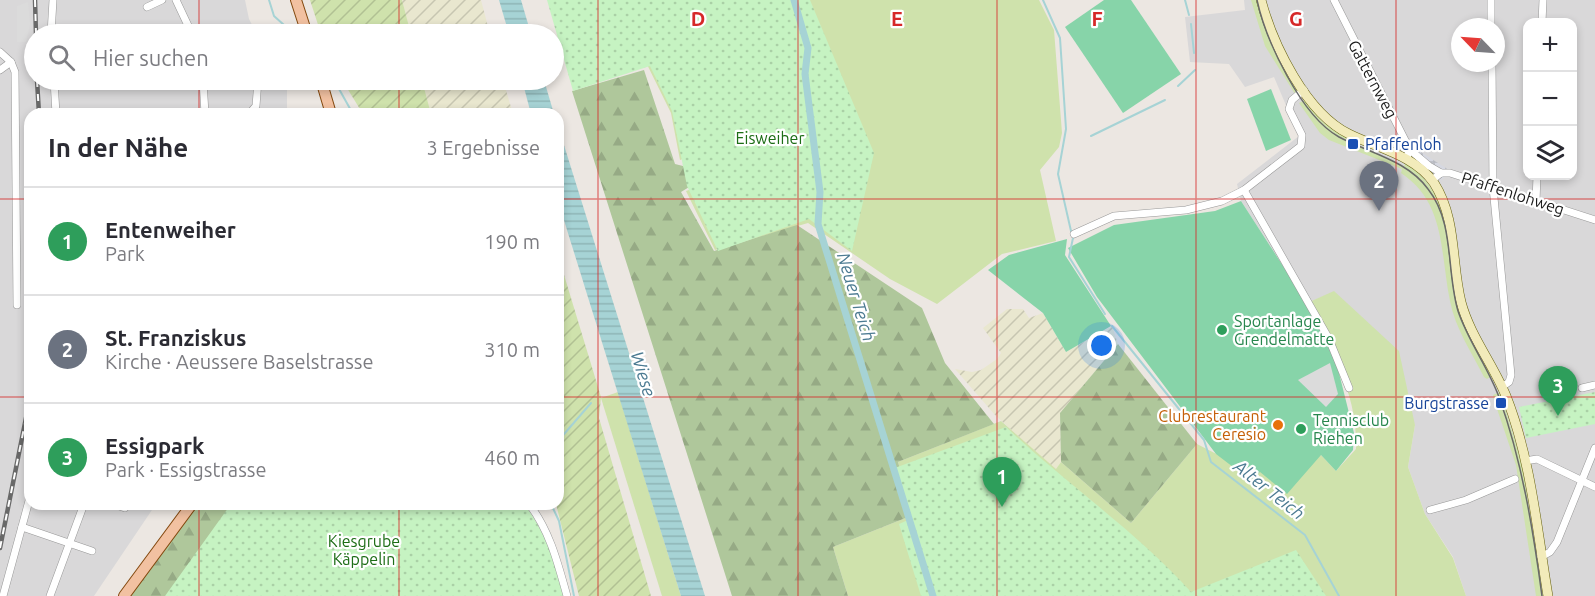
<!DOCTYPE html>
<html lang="de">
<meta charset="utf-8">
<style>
:root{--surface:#fff;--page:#f7f7f7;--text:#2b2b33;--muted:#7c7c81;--line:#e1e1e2;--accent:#0f766e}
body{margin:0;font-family:Ubuntu,sans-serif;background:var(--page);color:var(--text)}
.controls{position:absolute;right:18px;top:18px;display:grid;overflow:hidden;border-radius:12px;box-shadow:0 3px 9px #0003}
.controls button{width:54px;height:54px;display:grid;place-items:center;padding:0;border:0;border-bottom:2px solid var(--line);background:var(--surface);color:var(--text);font:30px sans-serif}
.compass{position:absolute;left:1451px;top:18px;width:54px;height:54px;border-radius:50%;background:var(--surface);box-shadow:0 3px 9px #0003;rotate:295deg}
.you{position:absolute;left:1102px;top:346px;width:21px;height:21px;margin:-15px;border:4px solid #fff;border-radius:50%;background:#1a73e8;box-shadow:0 0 0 9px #1a73e833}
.badge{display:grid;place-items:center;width:39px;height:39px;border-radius:50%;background:var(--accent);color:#fff;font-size:20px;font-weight:700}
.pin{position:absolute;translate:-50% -50px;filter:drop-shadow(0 2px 3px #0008)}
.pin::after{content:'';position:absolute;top:32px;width:21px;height:18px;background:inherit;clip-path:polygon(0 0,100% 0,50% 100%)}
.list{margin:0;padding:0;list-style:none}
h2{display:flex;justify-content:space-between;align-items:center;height:78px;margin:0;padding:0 24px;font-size:26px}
h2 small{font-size:20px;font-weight:400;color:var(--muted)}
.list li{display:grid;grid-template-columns:39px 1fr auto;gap:18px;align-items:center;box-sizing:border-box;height:108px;padding:0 24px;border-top:2px solid var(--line)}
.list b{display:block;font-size:22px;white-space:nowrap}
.list p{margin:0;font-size:20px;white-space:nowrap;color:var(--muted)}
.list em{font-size:20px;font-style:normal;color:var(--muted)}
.icon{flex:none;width:33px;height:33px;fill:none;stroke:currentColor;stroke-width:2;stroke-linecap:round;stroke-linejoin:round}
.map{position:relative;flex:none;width:1595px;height:596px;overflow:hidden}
.search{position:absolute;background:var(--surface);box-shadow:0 3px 9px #0003;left:24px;top:24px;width:540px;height:66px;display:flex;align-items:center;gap:15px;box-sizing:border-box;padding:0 21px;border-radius:33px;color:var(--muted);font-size:22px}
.panel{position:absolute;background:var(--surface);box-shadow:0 3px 9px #0003;left:24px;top:108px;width:540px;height:402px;border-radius:18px}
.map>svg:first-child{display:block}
.residential{fill:#d9d8d9;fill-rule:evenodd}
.farmland{fill:url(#farmland-furrows)}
.grass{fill:#cfe2ac}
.forest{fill:url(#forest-firs)}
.park{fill:url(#park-dots)}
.garden{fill:url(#garden-furrows)}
.pitch{fill:#87d4a9}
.parking{fill:#dbdbdb}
.plaza{fill:url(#plaza-grid)}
.water{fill:url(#water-rules)}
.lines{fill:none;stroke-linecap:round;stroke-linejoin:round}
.stream{stroke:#a6d3d5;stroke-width:2}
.canal{stroke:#a6d3d5;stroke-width:7}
.street-casing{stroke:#989898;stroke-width:8}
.secondary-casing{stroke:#65600f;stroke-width:10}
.primary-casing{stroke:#84490f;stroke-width:12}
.street{stroke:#fff;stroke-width:7}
.secondary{stroke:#f2ebba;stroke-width:9}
.primary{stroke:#f2c1a1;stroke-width:10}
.tram{stroke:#696969;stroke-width:1.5}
.rail-casing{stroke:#696969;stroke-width:4.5}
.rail{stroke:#fff;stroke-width:2;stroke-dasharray:7;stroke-linecap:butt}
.grid{fill:none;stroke:#d62828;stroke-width:1.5;stroke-opacity:0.55}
.transit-dot{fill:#1a4fb4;stroke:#fff;stroke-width:2}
.leisure-dot{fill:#2e9e5b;stroke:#fff;stroke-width:2}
.food-dot{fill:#e8710a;stroke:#fff;stroke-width:2}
.labels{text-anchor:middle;stroke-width:4.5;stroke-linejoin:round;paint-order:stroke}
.street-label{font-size:16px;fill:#1b1b1b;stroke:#fff}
.park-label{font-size:16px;fill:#1d6d16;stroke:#fff}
.transit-label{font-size:16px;fill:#164399;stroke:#fff;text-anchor:start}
.leisure-label{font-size:16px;fill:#27864d;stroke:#fff;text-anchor:start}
.food-label{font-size:16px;fill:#c56008;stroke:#fff;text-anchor:end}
.water-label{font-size:18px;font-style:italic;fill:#4c7b92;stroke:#fff}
.grid-label{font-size:20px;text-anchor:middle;font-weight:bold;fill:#d62828;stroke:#fff;stroke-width:4.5;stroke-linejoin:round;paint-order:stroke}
</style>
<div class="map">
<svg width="1595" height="596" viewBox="0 0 1595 596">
<defs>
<pattern id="farmland-furrows" width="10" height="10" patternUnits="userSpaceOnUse" patternTransform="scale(1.5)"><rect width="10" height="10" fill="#e9e7cf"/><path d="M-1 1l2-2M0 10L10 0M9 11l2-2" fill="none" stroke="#c7c6b1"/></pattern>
<pattern id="forest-firs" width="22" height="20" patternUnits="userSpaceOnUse" patternTransform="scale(1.5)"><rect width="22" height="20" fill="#afc79b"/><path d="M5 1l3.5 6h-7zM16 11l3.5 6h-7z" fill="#96aa85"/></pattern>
<pattern id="park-dots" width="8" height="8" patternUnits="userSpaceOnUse" patternTransform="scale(1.5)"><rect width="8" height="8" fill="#c6f3c2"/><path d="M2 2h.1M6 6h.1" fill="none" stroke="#aad0a6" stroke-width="1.8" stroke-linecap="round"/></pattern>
<pattern id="garden-furrows" width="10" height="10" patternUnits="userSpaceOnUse" patternTransform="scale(1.5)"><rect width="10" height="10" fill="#cfe2ac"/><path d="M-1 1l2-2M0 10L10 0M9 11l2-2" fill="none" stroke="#b1c193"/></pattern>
<pattern id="plaza-grid" width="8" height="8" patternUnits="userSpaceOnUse" patternTransform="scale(1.5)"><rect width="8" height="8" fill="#d6d8e1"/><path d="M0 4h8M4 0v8" fill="none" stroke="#b7b9c0"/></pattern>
<pattern id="water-rules" width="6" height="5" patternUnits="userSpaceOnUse" patternTransform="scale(1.5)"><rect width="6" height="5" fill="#a6d3d5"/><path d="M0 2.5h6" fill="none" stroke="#8eb5b6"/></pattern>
</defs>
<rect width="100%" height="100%" fill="#ece7e2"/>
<g class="residential">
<path d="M 0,0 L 245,0 L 249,19 L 257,34 L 34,34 L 34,80 L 287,80 L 287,114 L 30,114 L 30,504 L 156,504 L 94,596 L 0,596 Z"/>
<path d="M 1244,0 L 1595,0 L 1595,596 L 1466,596 L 1453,557 L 1425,514 L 1408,467 L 1415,425 L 1344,303 L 1334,292 L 1307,303 L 1241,201 L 1237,184 L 1299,136 L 1274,77 L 1245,87 L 1229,64 L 1190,62 L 1185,17 L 1245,10 ZM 1528,22 L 1572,22 L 1572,176 L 1528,176 ZM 1460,27 L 1496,27 L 1496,63 L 1460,63 Z"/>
</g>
<g class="farmland">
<path d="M 402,0 L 481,0 L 490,34 L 411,34 Z"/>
<path d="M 422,80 L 503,80 L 513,114 L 431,114 Z"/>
<path d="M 1007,309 L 1023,309 L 1029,318 L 1043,313 L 1066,352 L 1112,326 L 1118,344 L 1060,413 L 1061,462 L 1056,470 L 995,415 L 955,369 L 972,372 L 981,370 L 997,359 L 1001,353 L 983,328 Z"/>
</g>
<g class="grass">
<path d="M 562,0 L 1039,0 L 1054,30 L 1062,133 L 1059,147 L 1040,170 L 1056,241 L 1002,254 L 937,304 L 890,279 L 808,223 L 715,250 L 686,191 L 709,183 L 694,155 L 680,160 L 671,113 L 629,28 Z"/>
<path d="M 1251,0 L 1258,0 L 1299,90 L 1295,94 L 1265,46 Z"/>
<path d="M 1305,100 L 1324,123 L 1346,136 L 1346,139 L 1404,166 L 1406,163 C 1454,197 1442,237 1455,287 C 1463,317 1480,348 1492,376 L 1487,379 L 1484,377 C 1472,353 1455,328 1450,301 C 1440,253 1446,203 1401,173 L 1402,169 L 1329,140 L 1320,133 L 1299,103 Z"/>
<path d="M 1334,291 L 1399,351 L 1415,425 L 1408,467 L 1425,514 L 1453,558 L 1466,596 L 848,596 L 833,547 L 913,515 L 898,462 L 1001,421 L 1056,469 L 1061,462 L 1131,523 L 1197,444 L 1234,463 L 1259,471 L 1321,455 L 1336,471 L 1356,449 C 1358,393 1331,351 1307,303 Z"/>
<path d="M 618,392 L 681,596 L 662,596 L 601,398 Z"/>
<path d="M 1500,392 L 1522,464 L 1543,596 L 1536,596 L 1516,465 L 1494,400 L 1493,395 Z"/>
</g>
<g class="forest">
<path d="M 644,70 L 675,164 L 687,167 L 694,184 L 681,192 L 714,251 L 797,225 L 922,308 L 945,363 L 994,424 L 898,462 L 913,515 L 833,547 L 848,596 L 732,596 L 572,91 Z"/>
<path d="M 1118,344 L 1197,444 L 1131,523 L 1061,462 L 1060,413 Z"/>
<path d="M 196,504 L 249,504 L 182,596 L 130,596 Z"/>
</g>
<g class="park">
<path d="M 547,0 L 810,0 L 874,153 L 852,251 L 809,219 L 718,251 L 687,186 L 672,111 L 650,66 L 573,91 Z"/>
<path d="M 1595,392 L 1595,424 L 1526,438 L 1519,407 Z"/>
<path d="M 1006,427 C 1066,484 1135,530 1191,592 L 1296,550 L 1326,596 L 921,596 L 899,524 L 908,520 L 892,469 Z"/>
<path d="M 231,504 L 524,504 C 547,534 554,560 564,596 L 165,596 Z"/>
</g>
<g class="garden">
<path d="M 310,0 L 402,0 L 411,34 L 321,34 Z"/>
<path d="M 342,80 L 422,80 L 431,114 L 363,114 Z"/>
<path d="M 558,255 L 601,397 L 599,418 L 651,596 L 579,596 L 556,504 Z"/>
</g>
<g class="pitch">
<path d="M 1104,0 L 1131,0 L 1181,74 L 1123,113 L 1065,27 Z"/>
<path d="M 1271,89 L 1291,140 L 1266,151 L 1247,99 Z"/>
<path d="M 1241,201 L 1307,303 L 1335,357 L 1354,433 L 1353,450 L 1336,471 L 1321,455 L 1287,494 L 1260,472 L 1250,480 L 1216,454 L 1097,297 L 1068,248 L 1114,225 L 1215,211 Z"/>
<path d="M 1067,239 L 1065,255 L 1111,326 L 1066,352 L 1043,313 L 988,270 L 1009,255 Z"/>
</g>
<g class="parking">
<path d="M 28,2 L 30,24 L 26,42 L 17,42 L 17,6 Z"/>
<path d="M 1330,363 L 1338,394 L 1326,407 L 1298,380 Z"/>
</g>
<path class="plaza" d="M 1401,138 L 1408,139 L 1413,147 L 1449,170 L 1446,176 L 1438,182 L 1400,152 L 1396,144 Z"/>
<g class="water">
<path d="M 499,0 L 521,0 L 531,34 L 509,34 Z"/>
<path d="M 522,80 L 544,80 L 554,114 L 531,114 Z"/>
<path d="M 558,126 L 705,596 L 681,596 L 558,201 Z"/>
</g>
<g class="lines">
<g class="stream">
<path d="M 269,0 L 274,16 L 294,34"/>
<path d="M 1043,0 L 1060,38 L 1066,129 L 1058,174 L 1071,231"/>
<path d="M 1185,0 L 1189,15"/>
<path d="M 1191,24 L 1194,53"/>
<path d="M 334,80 L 353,114"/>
<path d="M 1178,86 L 1195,70"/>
<path d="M 1091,136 L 1165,100"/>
<path d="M 1073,238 L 1069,257 L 1105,314"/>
<path d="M 1112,326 L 1204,440 L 1211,462 L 1305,535 L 1339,596"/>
<path d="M 558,441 L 591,403"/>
<path d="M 551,504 L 559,521 L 574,596"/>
</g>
<path class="canal" d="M 794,0 L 808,48 L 805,74 L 820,192 L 818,224 L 933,596"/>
<g class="street-casing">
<g id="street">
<path d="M 176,0 L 192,34"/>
<path d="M 1334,0 L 1406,142 L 1409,149 L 1407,159"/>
<path d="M 1491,0 L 1491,27"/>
<path d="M 147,7 L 162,0"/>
<path d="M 1542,22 L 1543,0"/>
<path d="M 51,34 L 53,0"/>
<path d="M 0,52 L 11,62 L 15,72 L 17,305"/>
<path d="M 1492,63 L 1493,187 L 1511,375 L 1509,382 L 1502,387"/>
<path d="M 0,70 L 11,62"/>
<path d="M 54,80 L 56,114"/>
<path d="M 203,80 L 205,114"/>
<path d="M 249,114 L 256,106 L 258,80"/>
<path d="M 1409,149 L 1429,166 L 1441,173"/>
<path d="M 1432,180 L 1441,173 L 1450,173 L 1595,220"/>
<path d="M 1244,190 L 1329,339 L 1349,388"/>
<path d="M 1536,201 L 1537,176"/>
<path d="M 1074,234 L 1114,216 L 1186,210 L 1222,201 L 1244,190 L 1301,146 L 1302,135 L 1289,109 L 1292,100 L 1304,90"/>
<path d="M 1582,388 L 1595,385"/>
<path d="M 1525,461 L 1537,459 L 1595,487"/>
<path d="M 113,504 L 125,508"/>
<path d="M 529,504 C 550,531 558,564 567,596"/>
<path d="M 1430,510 L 1466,500 L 1515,479"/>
<path d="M 22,527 L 92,551"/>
<path d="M 1541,557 L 1550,552 L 1557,542 L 1595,448"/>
<path d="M 3,596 L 30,497"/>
<path d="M 50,596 L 84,504"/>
</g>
</g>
<g class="secondary-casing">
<path id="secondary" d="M 1261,0 C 1273,45 1306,113 1349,134 C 1377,148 1415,155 1434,183 C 1457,219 1451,262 1461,302 C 1470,336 1493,364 1506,396 C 1531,459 1537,530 1548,596"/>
</g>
<g class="primary-casing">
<g id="primary">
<path d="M 296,0 L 307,34"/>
<path d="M 321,80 L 331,114"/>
<path d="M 124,596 L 192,504"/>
</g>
</g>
<use href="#street" class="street"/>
<use href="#secondary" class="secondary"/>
<use href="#primary" class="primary"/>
<path class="tram" d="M 1257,0 C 1266,41 1301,116 1339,137 C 1369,153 1407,160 1428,189 C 1455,223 1446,271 1458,311 C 1468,341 1488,367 1499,397 C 1522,461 1533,529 1542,596"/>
<g class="rail-casing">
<g id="rail">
<path d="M 35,0 L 36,34"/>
<path d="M 37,80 L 39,114"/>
<path d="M 0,548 L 30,398"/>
</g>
</g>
<use href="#rail" class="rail"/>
</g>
<path class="grid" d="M 199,0 L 199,34M 399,0 L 399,34M 598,0 L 598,596M 798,0 L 798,596M 997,0 L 997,596M 1196,0 L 1196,596M 1396,0 L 1396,596M 199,80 L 199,114M 399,80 L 399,114M 0,199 L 30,199M 558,199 L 1595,199M 0,397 L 30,397M 558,397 L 1595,397M 199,504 L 199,596M 399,504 L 399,596"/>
<g class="transit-dot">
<rect x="1347" y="138" width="12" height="12" rx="3"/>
<rect x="1495" y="397" width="12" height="12" rx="3"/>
</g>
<g class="leisure-dot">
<circle cx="1222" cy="330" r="6"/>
<circle cx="1301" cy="429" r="6"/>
</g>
<circle class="food-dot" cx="1278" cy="425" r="6"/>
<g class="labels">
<g class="street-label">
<text transform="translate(1373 79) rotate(62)" y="6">Gatternweg</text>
<text transform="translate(1513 193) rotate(18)" y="6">Pfaffenlohweg</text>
</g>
<g class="park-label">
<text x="770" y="144">Eisweiher</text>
<text x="364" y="547">Kiesgrube<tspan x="364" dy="18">Käppelin</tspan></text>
</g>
<g class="transit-label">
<text x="1365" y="150">Pfaffenloh</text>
<text x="1489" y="409" text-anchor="end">Burgstrasse</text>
</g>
<g class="leisure-label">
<text x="1234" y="327">Sportanlage<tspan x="1234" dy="18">Grendelmatte</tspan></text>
<text x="1313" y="426">Tennisclub<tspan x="1313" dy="18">Riehen</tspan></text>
</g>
<g class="food-label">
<text x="1266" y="422">Clubrestaurant<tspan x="1266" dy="18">Ceresio</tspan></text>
</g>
<g class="water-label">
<text transform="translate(856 297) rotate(73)" y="6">Neuer Teich</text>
<text transform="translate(643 374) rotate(73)" y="6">Wiese</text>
<text transform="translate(1269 490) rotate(38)" y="6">Alter Teich</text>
</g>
</g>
<g class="grid-label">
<text x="698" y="26">D</text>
<text x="897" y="26">E</text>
<text x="1097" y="26">F</text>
<text x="1296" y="26">G</text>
</g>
</svg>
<div class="controls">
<button>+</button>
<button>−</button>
<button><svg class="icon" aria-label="layers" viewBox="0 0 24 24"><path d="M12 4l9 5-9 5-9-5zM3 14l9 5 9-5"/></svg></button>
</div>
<svg class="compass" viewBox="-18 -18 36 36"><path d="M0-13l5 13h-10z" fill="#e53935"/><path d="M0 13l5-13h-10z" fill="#7c7c81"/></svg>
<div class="you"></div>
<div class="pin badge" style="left:1002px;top:507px;background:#2e9e5b">1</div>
<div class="pin badge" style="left:1379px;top:211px;background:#6b7280">2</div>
<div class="pin badge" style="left:1558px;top:416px;background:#2e9e5b">3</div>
<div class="search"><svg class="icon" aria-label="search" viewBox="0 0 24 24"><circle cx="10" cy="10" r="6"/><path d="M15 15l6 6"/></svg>Hier suchen</div>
<section class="panel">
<h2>In der Nähe<small>3 Ergebnisse</small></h2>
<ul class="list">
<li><span class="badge" style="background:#2e9e5b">1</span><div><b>Entenweiher</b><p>Park</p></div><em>190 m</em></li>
<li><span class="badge" style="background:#6b7280">2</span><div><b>St. Franziskus</b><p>Kirche · Aeussere Baselstrasse</p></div><em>310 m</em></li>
<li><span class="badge" style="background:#2e9e5b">3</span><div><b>Essigpark</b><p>Park · Essigstrasse</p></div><em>460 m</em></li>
</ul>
</section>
</div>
